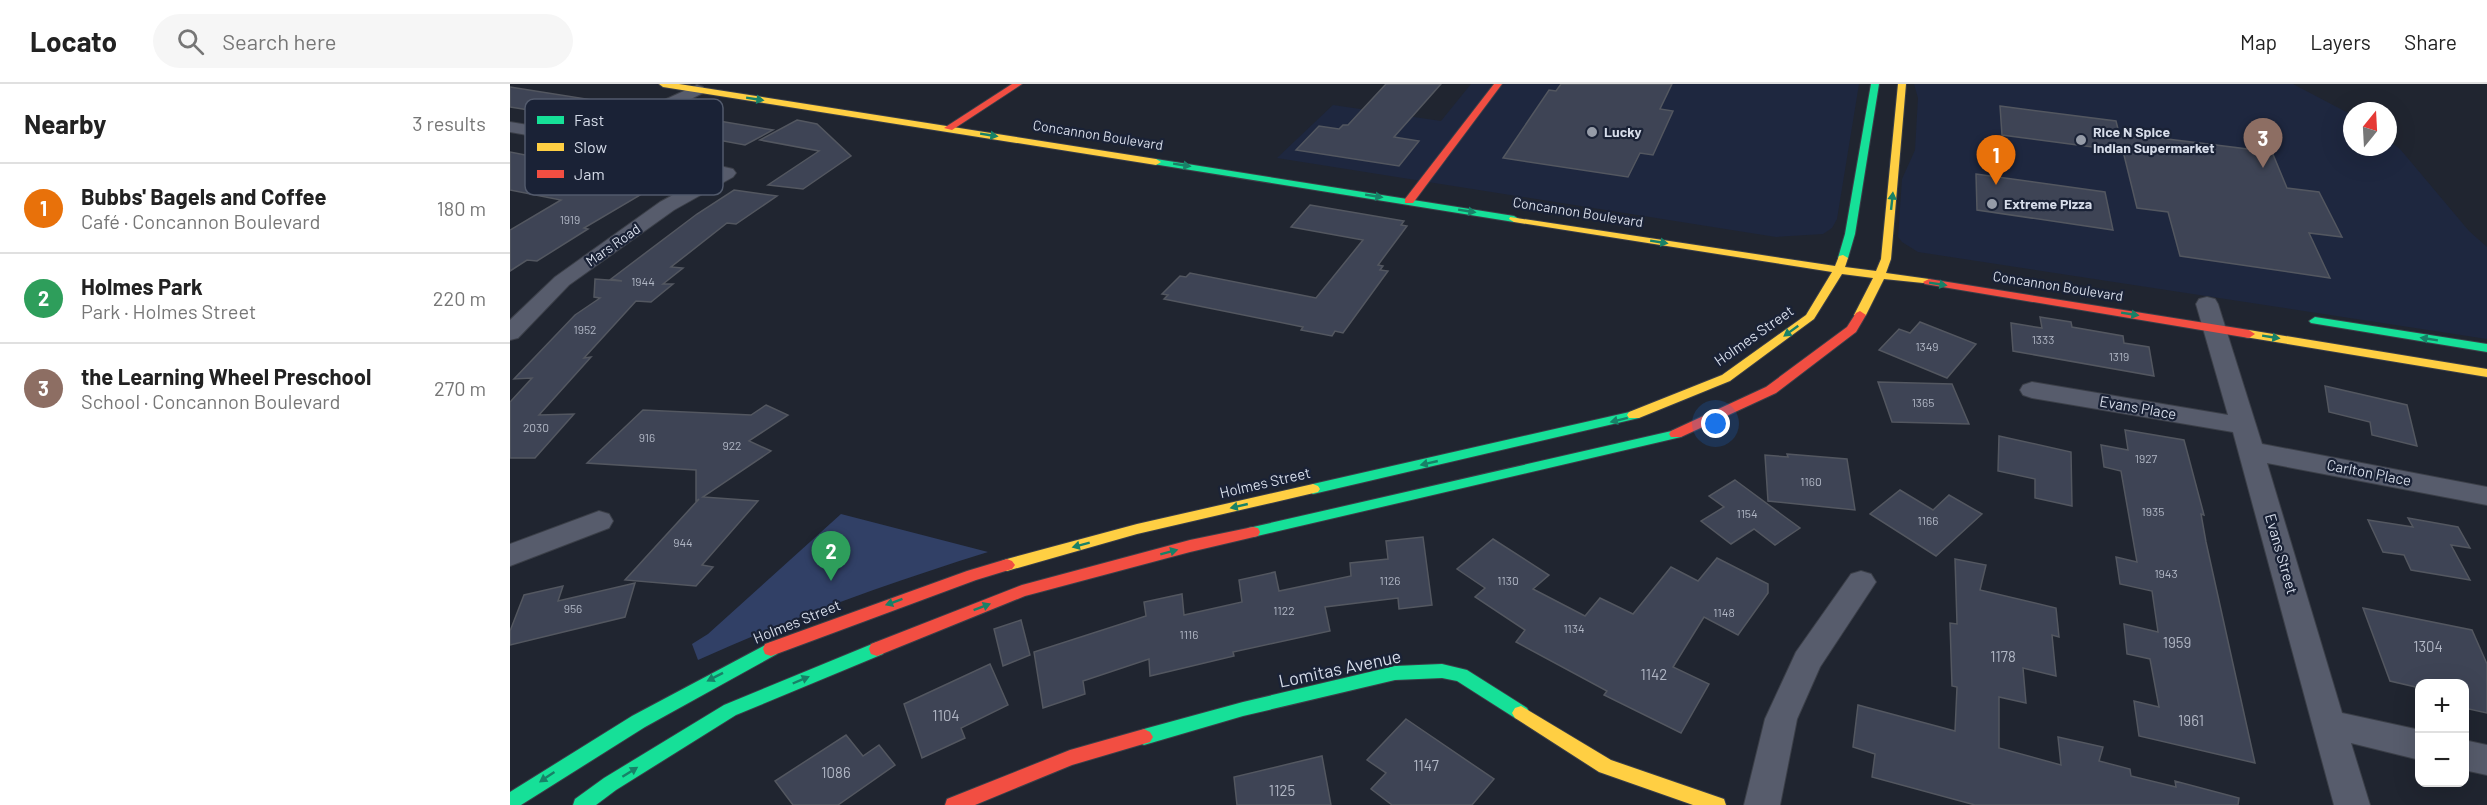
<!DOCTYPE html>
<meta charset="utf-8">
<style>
:root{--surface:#fff;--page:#f6f6f6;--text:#222;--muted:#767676;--line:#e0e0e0;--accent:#1a73e8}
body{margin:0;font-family:Barlow,sans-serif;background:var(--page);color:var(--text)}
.controls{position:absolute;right:18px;bottom:18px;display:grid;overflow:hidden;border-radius:12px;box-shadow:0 6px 24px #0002}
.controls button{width:54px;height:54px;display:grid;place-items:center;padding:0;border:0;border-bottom:2px solid var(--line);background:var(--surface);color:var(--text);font:30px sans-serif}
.compass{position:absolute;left:1833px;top:18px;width:54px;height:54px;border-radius:50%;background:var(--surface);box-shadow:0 6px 24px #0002;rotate:18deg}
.you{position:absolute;left:1206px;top:340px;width:21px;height:21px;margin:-15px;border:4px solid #fff;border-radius:50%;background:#1a73e8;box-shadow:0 0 0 9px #1a73e833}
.badge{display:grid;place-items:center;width:39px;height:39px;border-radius:50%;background:var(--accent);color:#fff;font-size:20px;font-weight:700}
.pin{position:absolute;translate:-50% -50px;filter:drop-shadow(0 2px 3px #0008)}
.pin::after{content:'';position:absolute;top:32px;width:21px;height:18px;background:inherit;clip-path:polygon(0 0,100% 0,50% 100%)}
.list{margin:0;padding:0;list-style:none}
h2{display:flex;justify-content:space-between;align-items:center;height:78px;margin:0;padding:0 24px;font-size:26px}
h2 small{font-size:20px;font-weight:400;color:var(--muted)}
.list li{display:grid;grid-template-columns:39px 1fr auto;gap:18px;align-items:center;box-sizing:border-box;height:90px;padding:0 24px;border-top:2px solid var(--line)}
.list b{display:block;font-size:22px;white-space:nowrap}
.list p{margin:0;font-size:20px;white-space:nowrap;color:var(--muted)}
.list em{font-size:20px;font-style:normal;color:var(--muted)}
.icon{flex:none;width:33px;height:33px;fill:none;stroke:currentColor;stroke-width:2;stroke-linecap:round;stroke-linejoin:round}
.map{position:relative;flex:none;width:1977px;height:721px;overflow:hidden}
header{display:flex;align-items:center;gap:36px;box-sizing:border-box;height:84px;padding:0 30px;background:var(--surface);border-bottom:2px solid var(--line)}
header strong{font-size:28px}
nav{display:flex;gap:33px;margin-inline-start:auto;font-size:21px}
.search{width:420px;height:54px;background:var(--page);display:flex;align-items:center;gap:15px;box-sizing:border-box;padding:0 21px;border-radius:33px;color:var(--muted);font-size:22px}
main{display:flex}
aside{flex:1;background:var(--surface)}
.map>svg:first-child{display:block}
.built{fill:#1e273f}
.green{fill:#314066}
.building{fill:#3e4455;stroke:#535760;stroke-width:1.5}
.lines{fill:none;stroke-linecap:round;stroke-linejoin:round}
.street-casing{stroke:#3b3f48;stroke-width:2}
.fast-casing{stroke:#3b3f48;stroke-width:2}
.slow-casing{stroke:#3b3f48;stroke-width:2}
.jam-casing{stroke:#3b3f48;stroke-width:2}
.street{fill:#575c6c;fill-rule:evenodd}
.fast{fill:#16e098;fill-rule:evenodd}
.slow{fill:#ffcf43;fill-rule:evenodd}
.jam{fill:#f24e42;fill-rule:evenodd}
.oneway{fill:#188167}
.poi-dot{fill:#969ca8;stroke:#1a2236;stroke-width:2}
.labels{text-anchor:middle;stroke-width:4.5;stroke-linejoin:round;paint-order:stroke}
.number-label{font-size:12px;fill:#b0b6c4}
.far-poi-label{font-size:14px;font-weight:bold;fill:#d6dce9;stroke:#1a2236;text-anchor:start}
.far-street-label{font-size:14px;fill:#d6dce9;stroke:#1a2236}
.street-label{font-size:15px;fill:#d6dce9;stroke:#1a2236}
.near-number-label{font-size:15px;fill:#b0b6c4}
.near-street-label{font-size:18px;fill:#d6dce9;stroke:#1a2236}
.key{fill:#1a2236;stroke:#525a6c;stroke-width:1.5}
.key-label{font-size:16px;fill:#d6dce9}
</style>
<header>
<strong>Locato</strong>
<div class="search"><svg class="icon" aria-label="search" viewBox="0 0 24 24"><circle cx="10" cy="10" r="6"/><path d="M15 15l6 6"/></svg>Search here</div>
<nav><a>Map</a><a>Layers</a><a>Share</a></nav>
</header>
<main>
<aside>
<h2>Nearby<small>3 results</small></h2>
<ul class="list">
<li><span class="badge" style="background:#e8710a">1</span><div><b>Bubbs' Bagels and Coffee</b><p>Café · Concannon Boulevard</p></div><em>180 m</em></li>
<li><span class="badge" style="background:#2e9e5b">2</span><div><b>Holmes Park</b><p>Park · Holmes Street</p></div><em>220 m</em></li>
<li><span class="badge" style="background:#8d6e63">3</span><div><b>the Learning Wheel Preschool</b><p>School · Concannon Boulevard</p></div><em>270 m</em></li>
</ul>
</aside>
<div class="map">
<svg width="1977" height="721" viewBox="0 0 1977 721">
<rect width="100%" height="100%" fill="#202530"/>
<g class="built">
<path d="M 961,0 L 1349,0 L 1327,135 L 1322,144 L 1313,150 L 1266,153 L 767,74 L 823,21 L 931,37 Z"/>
<path d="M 1404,0 L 1783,0 L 1842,31 L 1842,63 L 1878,63 L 1878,56 L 1890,65 L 1959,147 L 1977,163 L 1977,255 L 1408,168 L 1392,158 L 1388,153 L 1392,95 L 1405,66 L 1408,14 Z"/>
</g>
<path class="green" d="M 331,430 L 478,468 C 379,499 283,533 188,576 L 182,560 L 198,550 Z"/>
<g class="building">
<path d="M 876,0 L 931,0 L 884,53 L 909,57 L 889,82 L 786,66 L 809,42 L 829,45 L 833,41 L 838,41 Z"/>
<path d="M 1051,0 L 1162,0 L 1150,25 L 1163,27 L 1143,71 L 1130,69 L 1118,93 L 993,74 L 1039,6 L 1046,7 Z"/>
<path d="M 0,3 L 89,17 L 56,32 L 0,23 Z"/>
<path d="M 1490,22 L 1606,37 L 1609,49 L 1762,68 L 1777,104 L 1809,108 L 1832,153 L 1799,149 L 1820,194 L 1670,172 L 1658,128 L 1627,124 L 1613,67 L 1492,51 Z"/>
<path d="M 197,35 L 263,46 L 235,61 L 170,49 Z"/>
<path d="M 287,36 L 307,40 L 341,72 L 293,105 L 258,101 L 309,67 L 250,56 Z"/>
<path d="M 0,68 L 46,77 L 33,83 L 131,102 L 120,108 L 132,110 L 74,144 L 78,145 L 27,177 L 17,176 L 0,187 L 0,146 L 51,116 L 0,106 Z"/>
<path d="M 1466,90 L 1595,108 L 1603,146 L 1467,126 Z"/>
<path d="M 224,106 L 267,112 L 226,140 L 217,139 L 161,183 L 173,184 L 153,200 L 163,200 L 141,218 L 126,217 L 74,274 L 81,273 L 29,331 L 64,330 L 25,374 L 0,374 L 0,318 L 22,294 L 4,295 L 65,231 L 90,214 L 84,213 L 85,195 L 112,197 L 101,195 L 187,130 Z"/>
<path d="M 800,121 L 894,137 L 891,141 L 897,142 L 868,181 L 873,182 L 870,186 L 878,187 L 833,249 L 825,247 L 822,252 L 791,246 L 793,243 L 654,215 L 658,211 L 652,210 L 670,192 L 676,193 L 680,189 L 806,214 L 853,156 L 781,143 Z"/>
<path d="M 1530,233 L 1561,238 L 1562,243 L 1613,252 L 1614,259 L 1639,263 L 1644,292 L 1503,267 L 1501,239 L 1532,244 Z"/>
<path d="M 1410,238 L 1466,260 L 1437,294 L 1369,266 L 1389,245 L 1400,249 Z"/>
<path d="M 1368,298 L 1442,300 L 1459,340 L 1382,338 Z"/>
<path d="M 1815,302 L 1897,321 L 1907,362 L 1862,351 L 1860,338 L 1819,328 Z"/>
<path d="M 256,321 L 278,331 L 239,357 L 261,367 L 193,413 L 248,417 L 192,481 L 203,483 L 186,502 L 115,496 L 189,415 L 186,417 L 186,386 L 77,379 L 133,326 L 241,331 Z"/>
<path d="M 1615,346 L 1674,356 L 1694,431 L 1691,430 L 1696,458 L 1745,679 L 1629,652 L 1624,617 L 1649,623 L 1640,575 L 1617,570 L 1614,540 L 1648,548 L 1642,507 L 1610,500 L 1606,473 L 1627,478 L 1611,387 L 1594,383 L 1591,361 L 1618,366 Z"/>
<path d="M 1489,352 L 1561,368 L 1562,422 L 1525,414 L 1525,395 L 1488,387 Z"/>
<path d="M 1277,370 L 1337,375 L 1345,426 L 1258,417 L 1255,371 L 1278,373 Z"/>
<path d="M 1225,396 L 1275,433 L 1290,444 L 1265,461 L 1244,445 L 1221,460 L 1191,437 L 1214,423 L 1199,412 Z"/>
<path d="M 1390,406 L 1423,426 L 1439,411 L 1472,430 L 1426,472 L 1360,430 Z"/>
<path d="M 1898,434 L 1948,443 L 1960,464 L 1941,461 L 1960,496 L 1901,486 L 1894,471 L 1873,468 L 1858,436 L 1903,443 Z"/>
<path d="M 913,453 L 922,521 L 889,525 L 888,514 L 815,523 L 820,547 L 723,568 L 724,572 L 640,592 L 639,575 L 573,597 L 575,610 L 533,624 L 524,568 L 636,532 L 634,518 L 672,510 L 674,531 L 732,518 L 729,496 L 765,488 L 769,507 L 841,492 L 840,479 L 878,475 L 876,457 Z"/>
<path d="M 983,455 L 1039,491 L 1023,505 L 1075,532 L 1090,514 L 1123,530 L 1161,483 L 1188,497 L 1207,474 L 1258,500 L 1258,509 L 1228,551 L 1194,533 L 1163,583 L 1199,600 L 1171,649 L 1094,611 L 1097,607 L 1006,558 L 1015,546 L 965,513 L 975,504 L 947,485 Z"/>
<path d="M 1445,475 L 1476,481 L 1470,506 L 1546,524 L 1549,553 L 1542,551 L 1546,592 L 1513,584 L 1516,619 L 1489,613 L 1489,664 L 1551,681 L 1548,653 L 1593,663 L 1589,677 L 1620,685 L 1621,692 L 1666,703 L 1665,697 L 1729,714 L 1728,721 L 1465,721 L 1362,693 L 1365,670 L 1343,663 L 1348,621 L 1445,647 L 1447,603 L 1442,602 L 1440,539 L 1447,540 Z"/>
<path d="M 125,499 L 115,533 L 0,561 L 0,547 L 14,511 L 53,502 L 48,517 Z"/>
<path d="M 1853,524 L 1962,546 L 1977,580 L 1977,629 L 1954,624 L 1954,600 L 1910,600 L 1910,604 L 1880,597 Z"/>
<path d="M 511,536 L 520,571 L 493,582 L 484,545 Z"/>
<path d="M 480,580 L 498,621 L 451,644 L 455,654 L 412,674 L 394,620 Z"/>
<path d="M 896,635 L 984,695 L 962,721 L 882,721 L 861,705 L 876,689 L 857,676 Z"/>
<path d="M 336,651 L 353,672 L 369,661 L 385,681 L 328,721 L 283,721 L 265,697 Z"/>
<path d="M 812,672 L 821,721 L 727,721 L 724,693 Z"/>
</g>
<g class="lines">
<g class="street-casing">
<g id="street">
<path d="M 187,1 L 193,3 L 195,6 L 193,9 L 97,56 L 223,85 L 226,89 L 223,93 L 164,126 L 59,201 L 8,254 L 0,256 L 0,236 L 45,193 L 150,118 L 200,91 L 80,62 L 0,48 L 0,38 L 78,51 Z"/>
<path d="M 1697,213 L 1705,215 L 1708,220 L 1752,360 L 1977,403 L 1977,421 L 1757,379 L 1832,629 L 1910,646 L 1910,676 L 1841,659 L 1860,721 L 1824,721 L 1723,348 L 1522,314 L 1513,311 L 1510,306 L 1513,301 L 1522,298 L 1718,331 L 1686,220 L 1689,215 Z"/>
<path d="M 89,427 L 99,430 L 103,437 L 99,444 L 0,482 L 0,460 Z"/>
<path d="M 1351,487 L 1361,490 L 1366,498 L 1310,583 L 1287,635 L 1270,721 L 1234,721 L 1255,635 L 1286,568 L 1341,490 Z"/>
<path d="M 1954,656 L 1977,661 L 1977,691 L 1954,686 Z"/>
</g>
</g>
<g class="fast-casing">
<g id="fast">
<path d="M 1361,0 L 1369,0 L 1345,150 L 1338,174 L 1333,177 L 1328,174 L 1335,150 Z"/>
<path d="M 646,75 L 1004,132 L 1009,135 L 1004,138 L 643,80 L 641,78 Z"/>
<path d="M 1805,233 L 1977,260 L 1977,268 L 1801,239 L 1799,237 Z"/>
<path d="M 1124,327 L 1131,331 L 1129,334 L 803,410 L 796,405 L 803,400 Z"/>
<path d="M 1166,346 L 1173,350 L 1171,353 L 743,453 L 738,452 L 736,448 L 738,444 L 743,443 Z"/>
<path d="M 261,558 L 267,560 L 269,565 L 267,570 L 135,643 L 11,721 L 0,721 L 0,708 L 122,632 Z"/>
<path d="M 367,558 L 373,560 L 375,565 L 373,570 L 226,631 L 106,706 L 86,721 L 63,721 L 65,715 L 94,694 L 214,621 Z"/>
<path d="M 932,580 L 957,586 L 1017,624 L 1020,629 L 1017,634 L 1011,636 L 1005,634 L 947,597 L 932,594 L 885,596 L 733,632 L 634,661 L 628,658 L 625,653 L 628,648 L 634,645 L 733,618 L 885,582 Z"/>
</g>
</g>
<g class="slow-casing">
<g id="slow">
<path d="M 149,0 L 169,0 L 646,75 L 651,78 L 646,81 L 153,3 Z"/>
<path d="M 1388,0 L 1396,0 L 1381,175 L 1376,189 L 1419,195 L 1425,198 L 1423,200 L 1374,195 L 1356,231 L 1350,235 L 1344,231 L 1363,194 L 1332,190 L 1304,235 L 1220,297 L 1129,334 L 1119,334 L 1117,331 L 1119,328 L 1212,291 L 1296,231 L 1322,188 L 1004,138 L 999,135 L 1000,133 L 1325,182 L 1329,172 L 1333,171 L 1338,174 L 1335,183 L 1366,187 L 1371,175 Z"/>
<path d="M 1739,246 L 1977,285 L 1977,293 L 1735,253 L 1733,250 L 1735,247 Z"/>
<path d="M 803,400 L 808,402 L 810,405 L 808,408 L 627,450 L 497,487 L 492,485 L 489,481 L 492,477 L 497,475 L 627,440 Z"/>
<path d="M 1011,622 L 1101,676 L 1214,715 L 1216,721 L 1183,721 L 1089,688 L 1005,634 L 1002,629 L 1005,624 Z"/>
</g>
</g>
<g class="jam-casing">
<g id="jam">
<path d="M 502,0 L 512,0 L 442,46 L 434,44 Z"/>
<path d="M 984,0 L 992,0 L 903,119 L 895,119 L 895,115 Z"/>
<path d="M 1419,195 L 1739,246 L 1745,250 L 1739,254 L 1415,200 L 1413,198 Z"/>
<path d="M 1350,227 L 1356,231 L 1346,248 L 1266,309 L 1171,353 L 1161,353 L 1159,350 L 1161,347 L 1256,303 L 1337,243 L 1346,229 Z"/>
<path d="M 743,443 L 748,444 L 750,448 L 748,452 L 680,468 L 515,512 L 367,572 L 361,570 L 359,565 L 361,560 L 512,501 L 680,456 Z"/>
<path d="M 497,475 L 502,477 L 505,481 L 502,485 L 466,496 L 261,572 L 255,570 L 253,565 L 255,560 L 457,487 Z"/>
<path d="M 634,645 L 640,648 L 643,653 L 640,658 L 562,681 L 465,721 L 435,721 L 437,715 L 560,666 Z"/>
</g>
</g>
<use href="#street" class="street"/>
<use href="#fast" class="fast"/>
<use href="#slow" class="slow"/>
<use href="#jam" class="jam"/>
</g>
<defs><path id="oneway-solid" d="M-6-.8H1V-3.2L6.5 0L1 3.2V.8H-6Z" transform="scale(1.5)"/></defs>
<g class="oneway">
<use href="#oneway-solid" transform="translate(245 15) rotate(9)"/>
<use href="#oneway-solid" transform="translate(479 51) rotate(9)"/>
<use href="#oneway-solid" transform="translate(672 81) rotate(9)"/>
<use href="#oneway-solid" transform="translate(864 112) rotate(9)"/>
<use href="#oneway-solid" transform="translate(1382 117) rotate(-84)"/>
<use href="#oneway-solid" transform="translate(957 127) rotate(9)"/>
<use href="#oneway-solid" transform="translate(1149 158) rotate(9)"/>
<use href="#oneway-solid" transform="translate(1428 200) rotate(9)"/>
<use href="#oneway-solid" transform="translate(1620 230) rotate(9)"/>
<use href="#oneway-solid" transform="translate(1281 247) rotate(144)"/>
<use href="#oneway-solid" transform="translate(1761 253) rotate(9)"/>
<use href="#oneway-solid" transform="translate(1919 255) rotate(-171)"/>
<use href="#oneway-solid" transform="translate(1109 336) rotate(166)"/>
<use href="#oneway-solid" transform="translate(919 379) rotate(167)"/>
<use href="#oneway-solid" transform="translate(729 422) rotate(167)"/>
<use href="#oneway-solid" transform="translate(571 461) rotate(165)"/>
<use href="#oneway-solid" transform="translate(659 468) rotate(-15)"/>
<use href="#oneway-solid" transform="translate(384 518) rotate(160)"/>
<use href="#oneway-solid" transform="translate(472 523) rotate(-21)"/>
<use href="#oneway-solid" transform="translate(205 593) rotate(153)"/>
<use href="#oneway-solid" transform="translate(291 596) rotate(-23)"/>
<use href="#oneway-solid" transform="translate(120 688) rotate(-32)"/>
<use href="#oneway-solid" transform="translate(37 693) rotate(146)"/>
</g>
<g class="poi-dot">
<circle cx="1082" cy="48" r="6"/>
<circle cx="1571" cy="56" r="6"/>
<circle cx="1482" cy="120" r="6"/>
</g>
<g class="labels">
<g class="number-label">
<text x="60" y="140">1919</text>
<text x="133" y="202">1944</text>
<text x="75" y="250">1952</text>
<text x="1533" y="260">1333</text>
<text x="1417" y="267">1349</text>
<text x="1609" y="277">1319</text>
<text x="1413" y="323">1365</text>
<text x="26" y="348">2030</text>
<text x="137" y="358">916</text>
<text x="222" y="366">922</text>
<text x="1636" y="379">1927</text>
<text x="1301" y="402">1160</text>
<text x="1643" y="432">1935</text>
<text x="1237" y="434">1154</text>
<text x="1418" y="441">1166</text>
<text x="173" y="463">944</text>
<text x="1656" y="494">1943</text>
<text x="880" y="501">1126</text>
<text x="998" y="501">1130</text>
<text x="63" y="529">956</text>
<text x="774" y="531">1122</text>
<text x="1214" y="533">1148</text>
<text x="1064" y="549">1134</text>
<text x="679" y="555">1116</text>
</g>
<g class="far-poi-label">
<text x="1094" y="53">Lucky</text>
<text x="1583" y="53">Rice N Spice<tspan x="1583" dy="16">Indian Supermarket</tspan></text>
<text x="1494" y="125">Extreme Pizza</text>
</g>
<g class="far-street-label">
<text transform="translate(588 51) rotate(9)" y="5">Concannon Boulevard</text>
<text transform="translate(1068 128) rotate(9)" y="5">Concannon Boulevard</text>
<text transform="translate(103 161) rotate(-35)" y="5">Mars Road</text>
<text transform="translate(1548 202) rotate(9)" y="5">Concannon Boulevard</text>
</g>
<g class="street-label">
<text transform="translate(1244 252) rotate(-35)" y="5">Holmes Street</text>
<text transform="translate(1628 324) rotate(10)" y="5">Evans Place</text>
<text transform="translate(1859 389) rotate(11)" y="5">Carlton Place</text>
<text transform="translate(755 399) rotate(-13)" y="5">Holmes Street</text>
<text transform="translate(1771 470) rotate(74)" y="5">Evans Street</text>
<text transform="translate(287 538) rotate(-22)" y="5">Holmes Street</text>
</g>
<g class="near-number-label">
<text x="1667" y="564">1959</text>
<text x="1918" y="568">1304</text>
<text x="1493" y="578">1178</text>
<text x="1144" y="596">1142</text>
<text x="436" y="637">1104</text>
<text x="1681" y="642">1961</text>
<text x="916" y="687">1147</text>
<text x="326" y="694">1086</text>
<text x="772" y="712">1125</text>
</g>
<g class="near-street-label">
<text transform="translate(830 585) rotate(-12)" y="6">Lomitas Avenue</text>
</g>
</g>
<rect x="15" y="15" width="198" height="96" rx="9" class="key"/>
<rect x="27" y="32" width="27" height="8" fill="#16e098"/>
<rect x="27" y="59" width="27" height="8" fill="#ffcf43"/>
<rect x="27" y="86" width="27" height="8" fill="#f24e42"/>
<g class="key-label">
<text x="64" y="42">Fast</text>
<text x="64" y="69">Slow</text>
<text x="64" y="96">Jam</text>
</g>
</svg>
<div class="controls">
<button>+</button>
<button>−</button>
</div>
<svg class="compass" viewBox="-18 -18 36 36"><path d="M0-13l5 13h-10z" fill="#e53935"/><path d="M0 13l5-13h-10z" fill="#767676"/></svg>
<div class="you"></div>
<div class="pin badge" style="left:1486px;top:101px;background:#e8710a">1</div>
<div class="pin badge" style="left:321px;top:497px;background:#2e9e5b">2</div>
<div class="pin badge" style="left:1753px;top:84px;background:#8d6e63">3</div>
</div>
</main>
